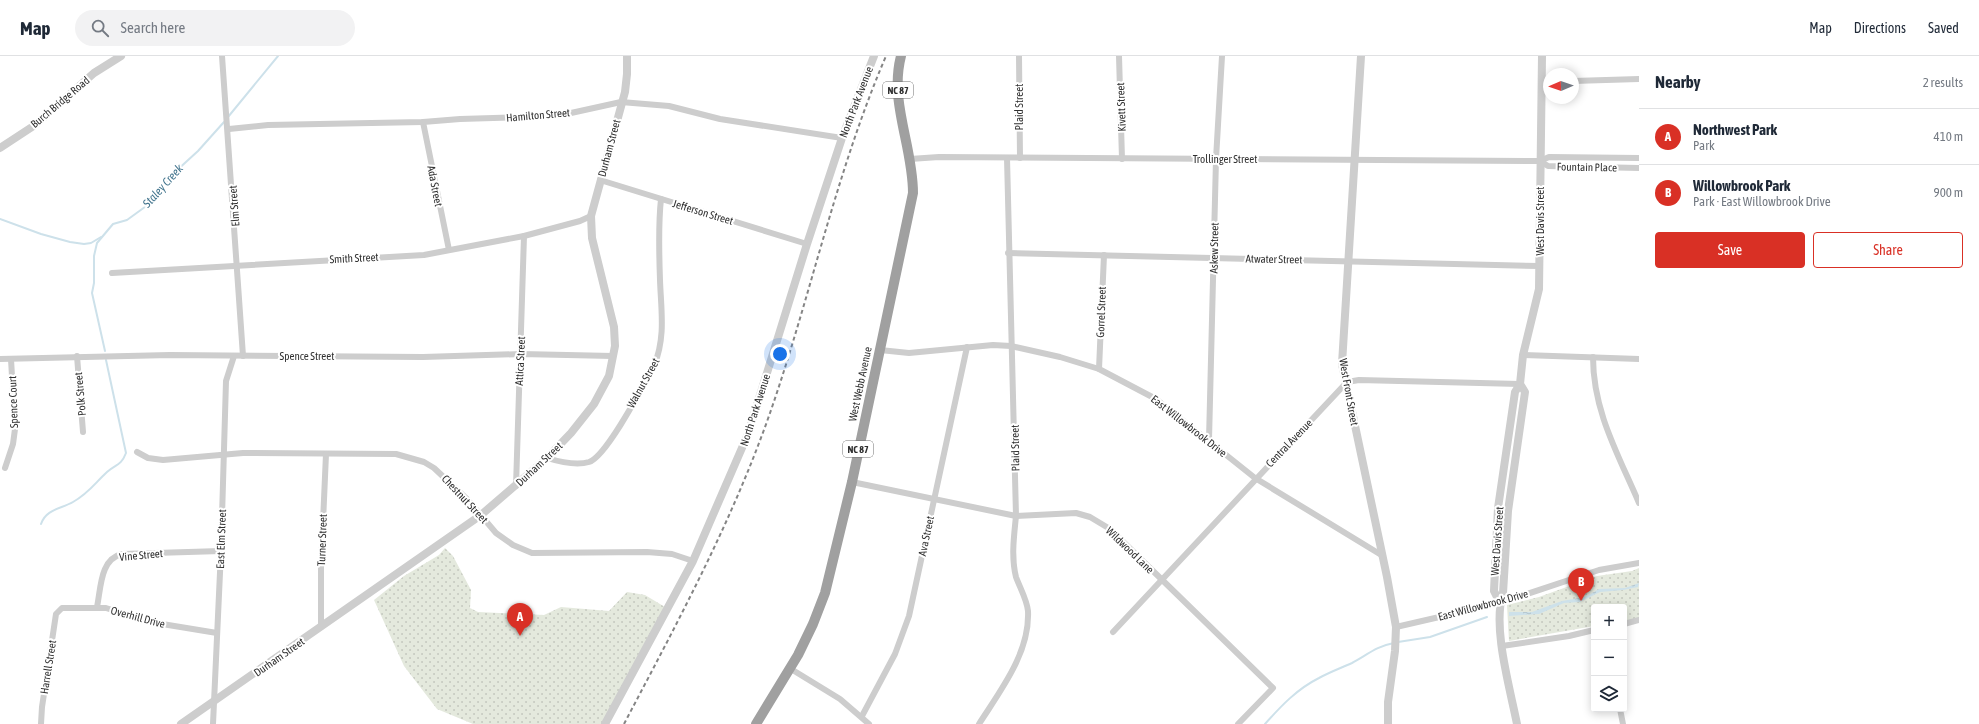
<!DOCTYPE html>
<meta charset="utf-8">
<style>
:root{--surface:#fff;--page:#f2f2f3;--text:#1f2937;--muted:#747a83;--line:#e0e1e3;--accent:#d93025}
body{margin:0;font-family:"Asap Condensed",sans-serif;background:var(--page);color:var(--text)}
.controls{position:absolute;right:12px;bottom:12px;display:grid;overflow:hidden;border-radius:4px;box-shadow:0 2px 10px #0003}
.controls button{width:36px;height:36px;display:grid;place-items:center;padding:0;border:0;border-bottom:1px solid var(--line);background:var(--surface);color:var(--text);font:20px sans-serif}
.compass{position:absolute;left:1543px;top:12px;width:36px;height:36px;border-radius:50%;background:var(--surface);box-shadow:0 2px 10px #0003;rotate:268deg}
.you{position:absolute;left:780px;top:298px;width:14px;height:14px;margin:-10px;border:3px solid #fff;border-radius:50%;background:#1a73e8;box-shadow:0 0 0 6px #1a73e833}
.badge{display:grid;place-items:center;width:26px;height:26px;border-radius:50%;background:var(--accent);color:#fff;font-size:13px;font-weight:700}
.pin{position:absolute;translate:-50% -33px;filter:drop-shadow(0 1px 2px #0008)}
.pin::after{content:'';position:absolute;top:21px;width:14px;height:12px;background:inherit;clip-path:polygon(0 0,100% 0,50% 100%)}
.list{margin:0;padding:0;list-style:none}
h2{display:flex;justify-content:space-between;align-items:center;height:52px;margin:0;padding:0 16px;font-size:17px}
h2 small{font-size:13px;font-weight:400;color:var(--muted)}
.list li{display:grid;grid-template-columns:26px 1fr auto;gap:12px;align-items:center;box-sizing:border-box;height:56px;padding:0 16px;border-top:1px solid var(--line)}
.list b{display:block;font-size:15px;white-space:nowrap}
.list p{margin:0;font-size:13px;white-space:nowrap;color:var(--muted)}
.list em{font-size:13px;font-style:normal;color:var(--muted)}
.actions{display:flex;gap:8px;padding:12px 16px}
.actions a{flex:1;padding:9px 0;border:1px solid var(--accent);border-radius:4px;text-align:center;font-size:14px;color:var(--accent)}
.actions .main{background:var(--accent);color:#fff}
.icon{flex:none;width:22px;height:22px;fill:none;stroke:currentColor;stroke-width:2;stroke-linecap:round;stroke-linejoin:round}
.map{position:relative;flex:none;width:1639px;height:668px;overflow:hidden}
header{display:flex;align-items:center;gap:24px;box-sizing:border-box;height:56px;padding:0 20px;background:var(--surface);border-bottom:1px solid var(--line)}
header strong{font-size:19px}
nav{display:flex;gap:22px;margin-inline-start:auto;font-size:14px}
.search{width:280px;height:36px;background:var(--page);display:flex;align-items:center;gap:10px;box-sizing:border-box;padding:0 14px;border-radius:22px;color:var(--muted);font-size:15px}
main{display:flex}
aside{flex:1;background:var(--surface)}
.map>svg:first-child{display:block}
.park{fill:url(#park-dots)}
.water{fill:url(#water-ripples)}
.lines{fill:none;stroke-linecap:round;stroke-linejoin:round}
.stream{stroke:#cde1ea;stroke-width:2}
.minor{stroke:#cdcdcd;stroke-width:6}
.tertiary{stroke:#cdcdcd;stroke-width:8}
.trunk{stroke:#a0a0a0;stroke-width:10}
.rail{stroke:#858585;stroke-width:2;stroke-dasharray:4 3;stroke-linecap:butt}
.labels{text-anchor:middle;stroke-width:4;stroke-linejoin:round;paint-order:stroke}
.shield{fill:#fff;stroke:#6e6e6e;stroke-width:1}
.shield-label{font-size:10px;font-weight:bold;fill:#303030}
.street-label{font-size:11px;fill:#303030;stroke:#fff}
.water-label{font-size:12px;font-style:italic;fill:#43758e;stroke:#fff}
</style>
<header>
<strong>Map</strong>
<div class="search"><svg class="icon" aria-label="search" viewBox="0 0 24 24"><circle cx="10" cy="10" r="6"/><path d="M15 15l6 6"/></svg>Search here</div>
<nav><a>Map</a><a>Directions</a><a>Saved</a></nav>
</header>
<main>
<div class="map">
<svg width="1639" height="668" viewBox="0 0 1639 668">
<defs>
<pattern id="park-dots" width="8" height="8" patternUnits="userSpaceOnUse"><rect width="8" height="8" fill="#e4e9dd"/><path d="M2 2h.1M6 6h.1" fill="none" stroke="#c4c8be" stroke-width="1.8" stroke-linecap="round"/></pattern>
<pattern id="water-ripples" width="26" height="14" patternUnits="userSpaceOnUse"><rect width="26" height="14" fill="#cde1ea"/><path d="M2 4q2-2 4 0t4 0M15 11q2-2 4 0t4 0" fill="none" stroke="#b0c1c9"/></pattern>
</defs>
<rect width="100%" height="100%" fill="#fff"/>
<g class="park">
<path d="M 445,492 L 453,500 L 471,534 L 470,552 L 478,556 L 544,559 L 561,551 L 609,555 L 627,536 L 645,539 L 665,551 L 602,668 L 473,668 L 437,653 L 404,610 L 374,544 L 404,520 L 439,499 Z"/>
<path d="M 1639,512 L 1639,563 L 1624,565 L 1624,551 L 1594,551 L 1594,570 L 1509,585 L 1507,549 L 1539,541 L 1597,520 L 1632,515 Z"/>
</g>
<path class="water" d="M 1639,527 L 1638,531 L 1623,534 L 1600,536 L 1580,546 L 1564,547 L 1539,558 L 1509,560 L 1509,556 L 1532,556 L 1562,545 L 1585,541 L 1599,533 L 1625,532 Z"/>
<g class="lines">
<g class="stream">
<path d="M 228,61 L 278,0"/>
<path d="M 0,163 L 41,178 L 70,186 L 84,188 L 91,187 L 101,181"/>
<path d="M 105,295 L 92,237 L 94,227 L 94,200 L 97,187 L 113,168 L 127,164 L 149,148 L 175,116 L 198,95 L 224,66"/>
<path d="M 41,468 C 46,453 61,453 73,446 C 89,437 95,427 107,416 C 116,408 121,410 126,397 L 106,304"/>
<path d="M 1398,586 L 1430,581 L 1487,561"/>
<path d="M 1265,668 C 1281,650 1297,633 1319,622 C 1330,616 1341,612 1352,607 C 1367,599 1377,590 1394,587"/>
</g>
<g class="minor">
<path d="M 222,0 L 243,300"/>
<path d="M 1019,0 L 1020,102"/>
<path d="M 1119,0 L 1122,103"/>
<path d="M 1573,25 L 1639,23"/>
<path d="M 423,66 L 449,194"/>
<path d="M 229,73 L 268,69 L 423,66 L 460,63 L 528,61 L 571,57 L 621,46 L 669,50 L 720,63 L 842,82"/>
<path d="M 910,103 L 939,101 L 1540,105 L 1549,101 L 1639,102"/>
<path d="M 1540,105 L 1548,110 L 1639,112"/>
<path d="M 600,124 L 807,188"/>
<path d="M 1008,197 L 1539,210"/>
<path d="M 112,217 L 424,199 L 524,180 L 580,165 L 591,160"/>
<path d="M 880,294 L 909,297 L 993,289 L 1011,290 L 1060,301 L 1099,313 L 1156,343 L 1255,422 L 1383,500"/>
<path d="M 1523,299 L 1639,303"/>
<path d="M 77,300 L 83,376"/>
<path d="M 1593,301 C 1593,355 1618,398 1639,447"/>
<path d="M 0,303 L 170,299 L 423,301 L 521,298 L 613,300"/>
<path d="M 1099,313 L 1104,199"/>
<path d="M 1209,384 L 1216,103 L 1222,0"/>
<path d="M 137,396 L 148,402 L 163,404 L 243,397 L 396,398 L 424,406 L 434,412 L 468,444 L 496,477 L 513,489 L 532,497 L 647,496 L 672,498 L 693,505"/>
<path d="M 547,402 C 560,406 576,410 589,406 C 607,400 644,328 654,310 C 666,281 661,254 660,224 C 659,197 658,170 661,143"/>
<path d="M 5,412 L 13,388 L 15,373 L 11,303"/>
<path d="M 852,426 L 1016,460 L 1076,457 L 1090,461 L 1110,473 L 1273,632 L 1238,668"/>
<path d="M 516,430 L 524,180"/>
<path d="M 97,551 C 101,532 100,503 122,498 L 221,495"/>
<path d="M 1624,568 L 1639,564"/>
<path d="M 321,571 L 321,512 L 326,398"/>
<path d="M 1396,571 L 1500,547 L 1599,514 L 1639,507"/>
<path d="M 1113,576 L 1347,326 L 1359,324 L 1520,328"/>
<path d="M 1502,590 L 1569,580 L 1594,574"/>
<path d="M 791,613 L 840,643 L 869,668"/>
<path d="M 1620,653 L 1623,668"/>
<path d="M 862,660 L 895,598 L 909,560 L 967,291"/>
<path d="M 41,668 L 42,651 L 56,558 L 62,552 L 106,552 L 150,566 L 217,577"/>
<path d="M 213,668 L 221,495 L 226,325 L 234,300"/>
<path d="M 979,668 C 1000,635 1030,597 1028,555 C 1027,544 1020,532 1016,521 C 1011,501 1014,480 1016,460 L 1007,102"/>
</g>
<g class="tertiary">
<path d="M 1361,0 L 1342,308 L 1387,521 L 1396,571 L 1395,595 L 1388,646 L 1388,668"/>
<path d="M 0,92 L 35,69 L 94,17 L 121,0"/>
<path d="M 1500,547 L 1494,535 L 1498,452 L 1515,336 L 1520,328 L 1523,299 L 1539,233 L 1542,0"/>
<path d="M 181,668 L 481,459 L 547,402 L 571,377 L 594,348 L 609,320 L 615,290 L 614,271 L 592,182 L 591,160 L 625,36 L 627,18 L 627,0"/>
<path d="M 605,668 L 693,505 L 748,378 L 807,188 L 842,82 L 874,0"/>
<path d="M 1517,668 C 1510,632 1492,571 1503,537 L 1508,455 L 1525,336 L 1520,328"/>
</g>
<path class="trunk" d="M 756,668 L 798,599 L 813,568 L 825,537 L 852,426 L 913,137 C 913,90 889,46 901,0"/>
<path class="rail" d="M 624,668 C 677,567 732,466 770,357 C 811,239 836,116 886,0"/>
</g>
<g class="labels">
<g class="shield">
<rect x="883" y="26" width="30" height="16" rx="3"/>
<rect x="843" y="385" width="30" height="16" rx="3"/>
</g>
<g class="shield-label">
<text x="898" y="38">NC 87</text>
<text x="858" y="397">NC 87</text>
</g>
<g class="street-label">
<text transform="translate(60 46) rotate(-40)" y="4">Burch Bridge Road</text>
<text transform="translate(856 46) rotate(-69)" y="4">North Park Avenue</text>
<text transform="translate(1019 51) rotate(-90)" y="4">Plaid Street</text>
<text transform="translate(1121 51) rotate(-92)" y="4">Kivett Street</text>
<text transform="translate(538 59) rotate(-5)" y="4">Hamilton Street</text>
<text transform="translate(609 92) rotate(-75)" y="4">Durham Street</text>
<text x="1225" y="107">Trollinger Street</text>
<text transform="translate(1587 111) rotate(1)" y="4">Fountain Place</text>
<text transform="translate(435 130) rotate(79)" y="4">Ada Street</text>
<text transform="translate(234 150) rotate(-94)" y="4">Elm Street</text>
<text transform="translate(703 156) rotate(17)" y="4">Jefferson Street</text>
<text transform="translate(1540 165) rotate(-90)" y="4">West Davis Street</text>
<text transform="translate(1214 192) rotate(-89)" y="4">Askew Street</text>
<text transform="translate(354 202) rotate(-3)" y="4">Smith Street</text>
<text transform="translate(1274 203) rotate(1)" y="4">Atwater Street</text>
<text transform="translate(1101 256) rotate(-88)" y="4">Gorrel Street</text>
<text x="307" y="304">Spence Street</text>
<text transform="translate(520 305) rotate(-87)" y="4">Attica Street</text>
<text transform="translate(643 327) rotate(-61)" y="4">Walnut Street</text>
<text transform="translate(860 328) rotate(-78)" y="4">West Webb Avenue</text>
<text transform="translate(1349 336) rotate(80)" y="4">West Front Street</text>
<text transform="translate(80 338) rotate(-95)" y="4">Polk Street</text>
<text transform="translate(13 346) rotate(-92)" y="4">Spence Court</text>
<text transform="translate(755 354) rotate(-72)" y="4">North Park Avenue</text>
<text transform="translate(1189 370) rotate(38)" y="4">East Willowbrook Drive</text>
<text transform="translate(1289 387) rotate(-46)" y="4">Central Avenue</text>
<text transform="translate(1015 392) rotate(-91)" y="4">Plaid Street</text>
<text transform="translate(539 408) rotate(-43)" y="4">Durham Street</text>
<text transform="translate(465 443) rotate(47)" y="4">Chestnut Street</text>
<text transform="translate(926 480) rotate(-78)" y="4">Ava Street</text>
<text transform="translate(221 483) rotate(-88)" y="4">East Elm Street</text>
<text transform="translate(322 484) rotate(-88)" y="4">Turner Street</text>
<text transform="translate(1497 485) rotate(-86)" y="4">West Davis Street</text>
<text transform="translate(1130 494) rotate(44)" y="4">Wildwood Lane</text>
<text transform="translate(141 499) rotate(-5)" y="4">Vine Street</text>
<text transform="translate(1483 549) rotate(-15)" y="4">East Willowbrook Drive</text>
<text transform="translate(138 561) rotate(15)" y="4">Overhill Drive</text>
<text transform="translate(279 601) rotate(-35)" y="4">Durham Street</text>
<text transform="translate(48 611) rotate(-81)" y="4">Harrell Street</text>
</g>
<g class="water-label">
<text transform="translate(163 130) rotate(-48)" y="4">Staley Creek</text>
</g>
</g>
</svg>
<div class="controls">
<button>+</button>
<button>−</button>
<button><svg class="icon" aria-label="layers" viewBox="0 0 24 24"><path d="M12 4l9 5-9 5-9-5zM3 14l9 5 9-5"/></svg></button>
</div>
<svg class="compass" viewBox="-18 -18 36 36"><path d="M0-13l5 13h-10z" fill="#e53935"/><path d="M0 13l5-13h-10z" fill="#747a83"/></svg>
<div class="you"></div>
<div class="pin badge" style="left:520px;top:580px">A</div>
<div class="pin badge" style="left:1581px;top:545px">B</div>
</div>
<aside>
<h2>Nearby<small>2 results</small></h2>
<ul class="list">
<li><span class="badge">A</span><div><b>Northwest Park</b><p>Park</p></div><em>410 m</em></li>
<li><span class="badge">B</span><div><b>Willowbrook Park</b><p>Park · East Willowbrook Drive</p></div><em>900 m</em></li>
</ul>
<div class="actions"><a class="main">Save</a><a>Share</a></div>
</aside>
</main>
